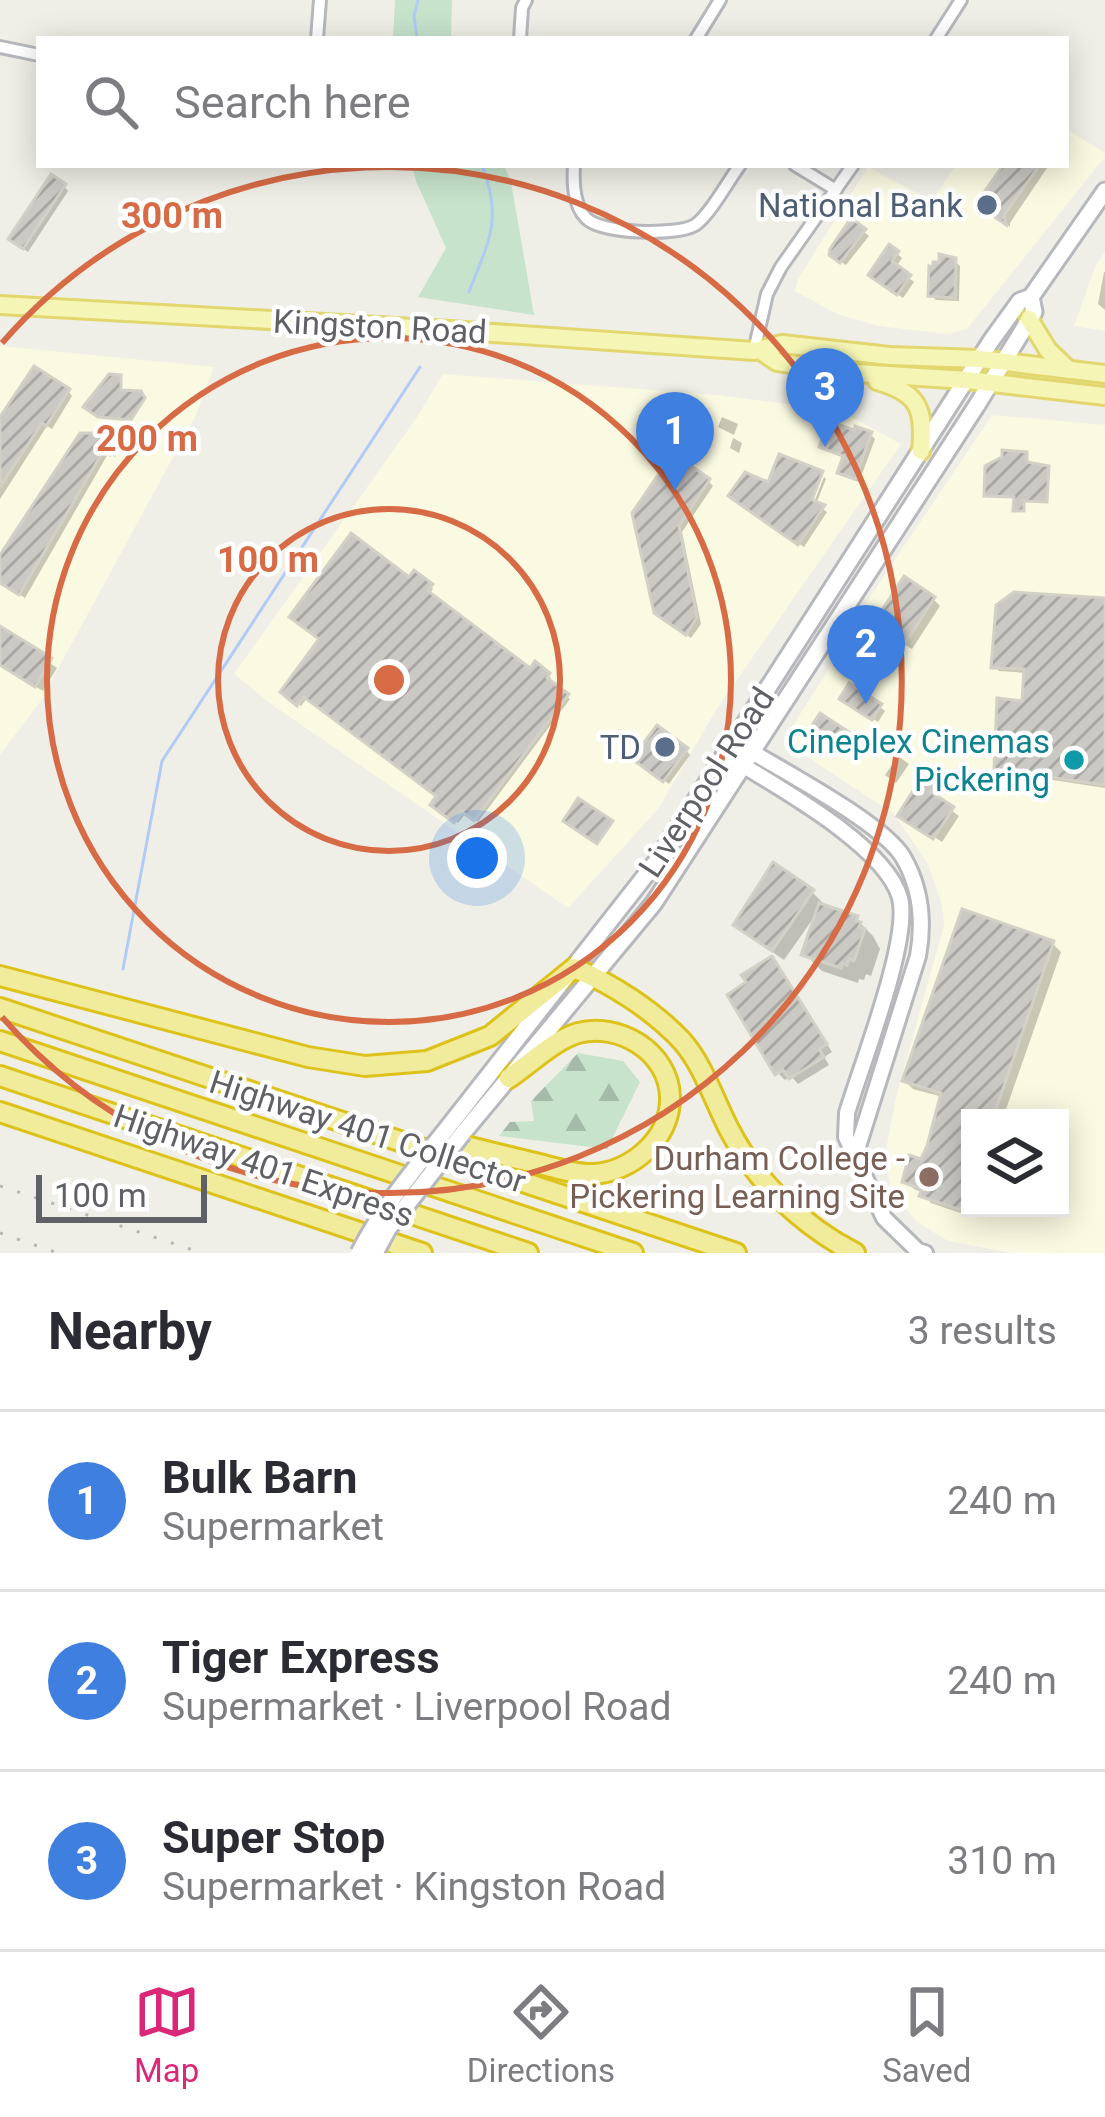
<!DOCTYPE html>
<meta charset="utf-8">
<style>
:root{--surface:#fff;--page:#f2f2f3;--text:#2b2b33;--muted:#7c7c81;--line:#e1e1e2;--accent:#db2777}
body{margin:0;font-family:Roboto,sans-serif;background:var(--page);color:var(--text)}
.controls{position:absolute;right:36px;bottom:36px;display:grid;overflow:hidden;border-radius:0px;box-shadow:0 6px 30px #0003}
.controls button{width:108px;height:108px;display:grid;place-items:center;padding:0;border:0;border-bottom:3px solid var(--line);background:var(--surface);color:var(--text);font:60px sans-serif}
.scale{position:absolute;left:36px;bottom:30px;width:171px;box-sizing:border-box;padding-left:12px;border:6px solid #5f6166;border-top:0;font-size:33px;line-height:42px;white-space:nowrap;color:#5f6166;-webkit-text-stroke:9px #fff;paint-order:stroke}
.you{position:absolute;left:477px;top:858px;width:42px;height:42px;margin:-30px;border:9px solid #fff;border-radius:50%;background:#1a73e8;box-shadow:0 0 0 18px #1a73e833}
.badge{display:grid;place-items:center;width:78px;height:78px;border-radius:50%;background:var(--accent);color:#fff;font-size:39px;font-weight:700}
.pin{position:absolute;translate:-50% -99px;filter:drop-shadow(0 3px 6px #0008)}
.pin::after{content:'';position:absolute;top:63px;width:42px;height:36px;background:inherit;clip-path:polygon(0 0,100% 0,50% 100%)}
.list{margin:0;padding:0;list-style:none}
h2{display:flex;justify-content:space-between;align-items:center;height:156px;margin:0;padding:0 48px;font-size:51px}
h2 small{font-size:39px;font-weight:400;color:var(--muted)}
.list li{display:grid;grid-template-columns:78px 1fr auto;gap:36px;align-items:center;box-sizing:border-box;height:180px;padding:0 48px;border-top:3px solid var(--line)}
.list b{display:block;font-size:45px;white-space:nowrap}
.list p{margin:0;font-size:39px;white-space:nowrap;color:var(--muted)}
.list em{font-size:39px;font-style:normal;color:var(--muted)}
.icon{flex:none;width:66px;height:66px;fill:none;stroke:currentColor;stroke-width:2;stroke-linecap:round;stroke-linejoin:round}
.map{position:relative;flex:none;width:1105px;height:1253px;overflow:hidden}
.search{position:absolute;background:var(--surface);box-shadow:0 6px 30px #0003;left:36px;right:36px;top:36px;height:132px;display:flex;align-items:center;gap:30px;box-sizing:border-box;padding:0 42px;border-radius:0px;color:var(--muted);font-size:45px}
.sheet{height:696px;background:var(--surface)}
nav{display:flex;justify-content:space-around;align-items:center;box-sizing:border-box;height:168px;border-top:3px solid var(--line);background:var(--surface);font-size:33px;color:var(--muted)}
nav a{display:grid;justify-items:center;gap:6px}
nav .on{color:var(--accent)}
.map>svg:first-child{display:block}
.commercial{fill:#faf9e1;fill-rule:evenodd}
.green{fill:#c7e3cc}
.forest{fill:url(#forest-firs)}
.shadow{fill:#0003}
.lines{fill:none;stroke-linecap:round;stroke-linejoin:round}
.stream{stroke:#b1cbf6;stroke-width:3}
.building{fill:url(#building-hatch);stroke:#d3d1c6;stroke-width:3}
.minor-casing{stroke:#b7b8bc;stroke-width:16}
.tertiary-casing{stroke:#b7b8bc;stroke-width:20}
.secondary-casing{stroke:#b6b8bd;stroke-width:21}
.primary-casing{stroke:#e2d66e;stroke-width:22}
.motorway-casing{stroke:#dcc21a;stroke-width:24}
.minor{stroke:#fff;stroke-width:10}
.tertiary{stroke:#fff;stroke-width:14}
.secondary{stroke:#fff;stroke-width:15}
.primary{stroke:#f5f6b5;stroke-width:16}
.motorway{stroke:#f1eb9c;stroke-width:18}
.rail{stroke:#b5b5b6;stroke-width:3;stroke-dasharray:3 15;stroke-linecap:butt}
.secondary-bridge-casing{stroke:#b6b8bd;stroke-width:21;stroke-linecap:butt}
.secondary-bridge{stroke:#fff;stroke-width:15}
.ring{fill:none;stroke:#d66b46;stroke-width:6}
.service-dot{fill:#5c6f8a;stroke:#fff;stroke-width:4.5}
.culture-dot{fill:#0f9aa8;stroke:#fff;stroke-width:4.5}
.education-dot{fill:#8d6e63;stroke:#fff;stroke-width:4.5}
.labels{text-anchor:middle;stroke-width:9;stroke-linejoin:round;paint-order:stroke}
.service-label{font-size:33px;fill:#4e5e75;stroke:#fff;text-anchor:end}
.street-label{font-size:33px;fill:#5f6166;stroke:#fff}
.culture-label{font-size:33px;fill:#0d838f;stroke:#fff;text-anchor:end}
.education-label{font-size:33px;fill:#785e54;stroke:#fff;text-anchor:end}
.centre{fill:#d66b46;stroke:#fff;stroke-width:6}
.ring-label{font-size:36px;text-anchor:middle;font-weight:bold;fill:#d66b46;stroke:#fff;stroke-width:9;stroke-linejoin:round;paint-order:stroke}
</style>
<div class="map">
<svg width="1105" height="1253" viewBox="0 0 1105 1253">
<defs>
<pattern id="forest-firs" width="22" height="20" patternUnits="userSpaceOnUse" patternTransform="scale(3)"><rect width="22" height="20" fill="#c7e3cc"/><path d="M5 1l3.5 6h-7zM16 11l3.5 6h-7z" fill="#a5bba9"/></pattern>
<pattern id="building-hatch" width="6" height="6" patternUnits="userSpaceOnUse" patternTransform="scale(3)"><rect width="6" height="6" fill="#cbc9c4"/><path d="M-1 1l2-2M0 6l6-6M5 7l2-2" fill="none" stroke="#a8a7a3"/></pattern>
</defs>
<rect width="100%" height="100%" fill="#efefe7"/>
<g class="commercial">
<path d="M 1066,129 L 1105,153 L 1105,157 L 967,329 L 948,334 L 878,326 L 837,314 L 795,291 L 798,279 L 868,167 L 932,201 L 956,165 L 1066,165 Z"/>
<path d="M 1105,251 L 1105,331 L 1074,326 L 1095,267 Z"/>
<path d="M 0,346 L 214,367 L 195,417 L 40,702 L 0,755 Z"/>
<path d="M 443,374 L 717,395 L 841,411 L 901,444 L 718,707 L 658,809 L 568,908 L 271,704 L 234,674 L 417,417 Z"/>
<path d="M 992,415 L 1105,425 L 1105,1253 L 1012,1253 L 948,1241 L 917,1222 L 891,1191 L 885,1155 L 896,1097 L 944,925 L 942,905 L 928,864 L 894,814 L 783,741 L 834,661 L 864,606 ZM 970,1118 L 1060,1118 L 1060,1208 L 970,1208 Z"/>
</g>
<g class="green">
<path d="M 395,0 L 452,0 L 451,39 L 393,39 Z"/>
<path d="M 412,165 L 504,165 L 511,182 L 534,315 L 418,297 L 446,248 L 416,181 Z"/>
</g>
<path class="forest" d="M 578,1053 L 623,1061 L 640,1082 L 607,1149 L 499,1136 L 510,1122 L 534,1121 L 531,1101 Z"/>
<g class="shadow">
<path d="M 1006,165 L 1049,165 L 1010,223 L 1010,227 L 987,211 Z"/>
<path d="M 64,186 L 68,191 L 28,252 L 16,244 Z"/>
<path d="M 852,223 L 869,236 L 846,265 L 838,260 Z"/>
<path d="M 890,248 L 902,258 L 896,267 L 914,282 L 903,298 L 876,279 Z"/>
<path d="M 954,261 L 960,266 L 959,301 L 936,300 L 931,295 Z"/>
<path d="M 1104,272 L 1105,272 L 1105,310 L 1098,304 Z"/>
<path d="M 68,391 L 72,396 L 52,429 L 47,426 L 0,499 L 0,422 Z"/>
<path d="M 722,417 L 738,424 L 734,435 L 718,427 Z"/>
<path d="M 870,434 L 875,439 L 859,482 L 845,477 L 840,472 L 846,458 L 828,451 L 823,447 Z"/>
<path d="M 82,436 L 113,447 L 117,452 L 115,457 L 109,452 L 25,598 L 0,582 L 0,561 Z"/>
<path d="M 733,438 L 742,443 L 739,453 L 730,448 Z"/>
<path d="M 824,477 L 826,479 L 816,504 L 827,512 L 804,547 L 737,500 L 809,515 Z"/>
<path d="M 708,481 L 713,486 L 682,532 L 701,624 L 691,638 L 663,617 L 635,514 Z"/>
<path d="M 415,574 L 433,589 L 428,596 L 530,672 L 535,666 L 551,678 L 548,682 L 570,699 L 478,822 L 466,813 L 458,823 L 434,805 L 440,796 L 308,697 L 301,706 L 284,692 Z"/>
<path d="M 933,599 L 940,606 L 912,649 L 883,631 Z"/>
<path d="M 1105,601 L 1105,788 L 1002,772 L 997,767 L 1025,704 L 1027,673 L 999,671 L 995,667 Z"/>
<path d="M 0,629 L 57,668 L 43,691 L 0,665 Z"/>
<path d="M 848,703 L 880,707 L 885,711 L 878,722 Z"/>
<path d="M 686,750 L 690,755 L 669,784 L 641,763 Z"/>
<path d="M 898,756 L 909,764 L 896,783 L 885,775 Z"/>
<path d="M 934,786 L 941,793 L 937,800 L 959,816 L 942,842 L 904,817 Z"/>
<path d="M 812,892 L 823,903 L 821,907 L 856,919 L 873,936 L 880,949 L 871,976 L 866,974 L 864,980 L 859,979 L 858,983 L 822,971 L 805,954 L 817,913 L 784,960 L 748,935 L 737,924 Z"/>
<path d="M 1053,944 L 1061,952 L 1003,1118 L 970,1118 L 971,1208 L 969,1216 L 931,1203 L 923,1193 L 914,1189 L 906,1181 L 923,1163 L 943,1097 L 913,1089 L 905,1081 Z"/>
<path d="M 778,966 L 832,1052 L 824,1057 L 829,1065 L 798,1084 L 791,1076 L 785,1080 L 778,1073 Z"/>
</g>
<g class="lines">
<g class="stream">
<path d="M 417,39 L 414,16 L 418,0"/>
<path d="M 469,292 C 489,240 503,220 482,165"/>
<path d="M 123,969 L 162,761 L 420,367"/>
</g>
</g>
<g class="building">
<path d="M 1003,165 L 1040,165 L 1004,215 L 1006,225 L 976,204 Z"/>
<path d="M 51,174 L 66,184 L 23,249 L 8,239 Z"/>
<path d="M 851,218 L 866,229 L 840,263 L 829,255 L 830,249 Z"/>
<path d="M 889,244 L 899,251 L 892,261 L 911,275 L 897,295 L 868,275 Z"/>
<path d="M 939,254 L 956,258 L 955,298 L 928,296 L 929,266 L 933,267 L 933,262 L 939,262 Z"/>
<path d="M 34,366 L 70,389 L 46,426 L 42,423 L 0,487 L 0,417 Z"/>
<path d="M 109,374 L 121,375 L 121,390 L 141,391 L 145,398 L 131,420 L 98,417 L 83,407 Z"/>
<path d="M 828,421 L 854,430 L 855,426 L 872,432 L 855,479 L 837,473 L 843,456 L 819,447 Z"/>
<path d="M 80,433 L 99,433 L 115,445 L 110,455 L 104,450 L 19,595 L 0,583 L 0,555 Z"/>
<path d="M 1002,450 L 1027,452 L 1027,462 L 1049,466 L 1047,502 L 1024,501 L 1024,511 L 1013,511 L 1014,497 L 984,496 L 985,466 L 1002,457 Z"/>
<path d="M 673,453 L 710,479 L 679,526 L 697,617 L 686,635 L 654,613 L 632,513 Z"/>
<path d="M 779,454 L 823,471 L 812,500 L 825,505 L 798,545 L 728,496 L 745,472 L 768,482 Z"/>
<path d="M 351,533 L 409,577 L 414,570 L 433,584 L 428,591 L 530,668 L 535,661 L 550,673 L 547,678 L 569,694 L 474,821 L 462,812 L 454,823 L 430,805 L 436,796 L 304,697 L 297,706 L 280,692 L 319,639 L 289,617 Z"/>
<path d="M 904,576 L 935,597 L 904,645 L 873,624 Z"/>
<path d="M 1014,592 L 1105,598 L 1105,785 L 994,769 L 997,698 L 1022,701 L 1024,669 L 991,668 L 996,605 Z"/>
<path d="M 0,626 L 52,658 L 35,687 L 0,665 Z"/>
<path d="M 849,683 L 882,704 L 872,720 L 839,699 Z"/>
<path d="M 820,713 L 867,744 L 860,756 L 812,725 Z"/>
<path d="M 657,725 L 688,748 L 663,782 L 632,759 Z"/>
<path d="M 923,775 L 936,784 L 931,792 L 954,807 L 933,839 L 897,816 Z"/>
<path d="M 578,798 L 613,821 L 597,844 L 563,821 Z"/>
<path d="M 773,862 L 814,890 L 772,951 L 733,925 Z"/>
<path d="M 819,903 L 858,916 L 856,921 L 861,922 L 859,927 L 865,929 L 854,961 L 849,959 L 847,965 L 842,963 L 841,968 L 801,955 Z"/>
<path d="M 962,909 L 1054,941 L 993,1118 L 970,1118 L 970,1185 L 961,1210 L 919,1196 L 922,1189 L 902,1182 L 909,1155 L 921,1159 L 927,1146 L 941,1093 L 902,1081 Z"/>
<path d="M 772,956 L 827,1044 L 819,1049 L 824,1057 L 789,1079 L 783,1070 L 775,1075 L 727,995 L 746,982 L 741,975 Z"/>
</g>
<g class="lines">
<g class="minor-casing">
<g id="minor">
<path d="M 317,39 L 320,0"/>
<path d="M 520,39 L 522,8 L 526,0"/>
<path d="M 696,39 L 720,0"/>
<path d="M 936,39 L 961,0"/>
<path d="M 0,47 L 39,55"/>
<path d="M 574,165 C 573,182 573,205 586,218 C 601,234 677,236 695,225 C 710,215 728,181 740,165"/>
<path d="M 795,165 L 836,190"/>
<path d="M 754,351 L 767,294 L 781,267 L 853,165"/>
</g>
</g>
<g class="tertiary-casing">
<g id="tertiary">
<path d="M 734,741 C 773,766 881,821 903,857 C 921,888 924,923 918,956 L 855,1156"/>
<path d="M 724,754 C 771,783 886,845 900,898 C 911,939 861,1066 847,1113 L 846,1137 L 884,1218 L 918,1251 L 925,1253"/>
</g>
</g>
<g class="secondary-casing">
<g id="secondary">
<path d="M 449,1126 L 656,862 L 991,341 L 1020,301 L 1031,297 L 1105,191"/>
<path d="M 463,1133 L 654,903 L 977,405 L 1034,312 L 1031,297"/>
</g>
</g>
<g class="primary-casing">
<g id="primary">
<path d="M 0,305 L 450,330 L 754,351 L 782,344 L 890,356 L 980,359 L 1105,374"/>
<path d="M 1029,319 L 1048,350 L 1069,370"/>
<path d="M 761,351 L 777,362 L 841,372 L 967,380 L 1105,396"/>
<path d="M 877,381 C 919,393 925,409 921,451"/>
</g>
</g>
<g class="motorway-casing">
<g id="motorway">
<path d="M 0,976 L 308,1057 L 365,1066 L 427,1061 L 490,1036 L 574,968 C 612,984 653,1010 682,1041 C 704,1066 714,1101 730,1131 C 757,1183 803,1226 855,1253"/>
<path d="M 0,1008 L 736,1253"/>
<path d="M 0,1041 L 633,1253"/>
<path d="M 0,1076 L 528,1253"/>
<path d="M 0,1112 L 422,1253"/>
<path d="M 441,1140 C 473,1148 506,1156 539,1164 C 556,1168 576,1175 593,1174 C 632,1172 671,1138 670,1097 C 669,1052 619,1022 578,1033 C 554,1040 530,1064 509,1078"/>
</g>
</g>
<use href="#minor" class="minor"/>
<use href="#tertiary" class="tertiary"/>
<use href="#secondary" class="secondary"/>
<use href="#primary" class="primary"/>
<use href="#motorway" class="motorway"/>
<g class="rail">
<path d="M 0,1186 L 202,1253"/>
<path d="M 0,1233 L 58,1253"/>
</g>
<g class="secondary-bridge-casing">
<g id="secondary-bridge">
<path d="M 359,1253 C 383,1206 416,1167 449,1126"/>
<path d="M 375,1253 L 388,1229 L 463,1133"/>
</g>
</g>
<use href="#secondary-bridge" class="secondary-bridge"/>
</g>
<g class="ring">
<circle cx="389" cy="680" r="171"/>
<circle cx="389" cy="680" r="342"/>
<path d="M2 343A513 513 0 1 1 2 1017"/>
</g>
<g class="service-dot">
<circle cx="987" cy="205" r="12"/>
<circle cx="665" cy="747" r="12"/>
</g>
<circle class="culture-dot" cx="1074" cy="760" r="12"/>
<circle class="education-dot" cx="929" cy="1177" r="12"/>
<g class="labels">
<g class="service-label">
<text x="963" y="217">National Bank</text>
<text x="641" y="759">TD</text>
</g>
<g class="street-label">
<text transform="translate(380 326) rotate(3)" y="12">Kingston Road</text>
<text transform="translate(706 782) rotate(-57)" y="12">Liverpool Road</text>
<text transform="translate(368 1131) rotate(18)" y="12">Highway 401 Collector</text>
<text transform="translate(264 1165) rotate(19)" y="12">Highway 401 Express</text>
</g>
<g class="culture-label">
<text x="1050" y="753">Cineplex Cinemas<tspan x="1050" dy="38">Pickering</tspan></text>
</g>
<g class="education-label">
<text x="905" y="1170">Durham College -<tspan x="905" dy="38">Pickering Learning Site</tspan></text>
</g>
</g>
<circle cx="389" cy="680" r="18" class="centre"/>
<g class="ring-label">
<text x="172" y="228">300 m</text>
<text x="147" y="451">200 m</text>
<text x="268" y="572">100 m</text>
</g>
</svg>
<div class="controls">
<button><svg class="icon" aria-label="layers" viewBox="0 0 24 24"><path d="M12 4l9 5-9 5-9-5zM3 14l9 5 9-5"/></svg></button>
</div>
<div class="scale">100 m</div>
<div class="you"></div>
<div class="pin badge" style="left:675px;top:491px;background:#3f7fe0">1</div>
<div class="pin badge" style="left:866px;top:704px;background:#3f7fe0">2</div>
<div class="pin badge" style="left:825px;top:447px;background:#3f7fe0">3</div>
<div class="search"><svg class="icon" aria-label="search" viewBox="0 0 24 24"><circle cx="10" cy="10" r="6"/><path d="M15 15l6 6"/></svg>Search here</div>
</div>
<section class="sheet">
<h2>Nearby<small>3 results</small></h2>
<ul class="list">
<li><span class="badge" style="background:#3f7fe0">1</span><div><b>Bulk Barn</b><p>Supermarket</p></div><em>240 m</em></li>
<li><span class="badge" style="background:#3f7fe0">2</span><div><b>Tiger Express</b><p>Supermarket · Liverpool Road</p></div><em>240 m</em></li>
<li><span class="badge" style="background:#3f7fe0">3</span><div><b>Super Stop</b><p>Supermarket · Kingston Road</p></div><em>310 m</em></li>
</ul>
</section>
<nav>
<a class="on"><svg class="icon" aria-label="map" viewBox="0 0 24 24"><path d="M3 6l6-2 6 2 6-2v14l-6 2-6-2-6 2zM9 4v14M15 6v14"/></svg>Map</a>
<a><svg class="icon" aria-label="directions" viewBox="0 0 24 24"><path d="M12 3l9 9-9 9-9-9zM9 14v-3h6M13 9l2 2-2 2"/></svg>Directions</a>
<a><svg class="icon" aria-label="saved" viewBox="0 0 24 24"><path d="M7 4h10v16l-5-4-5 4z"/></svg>Saved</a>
</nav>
